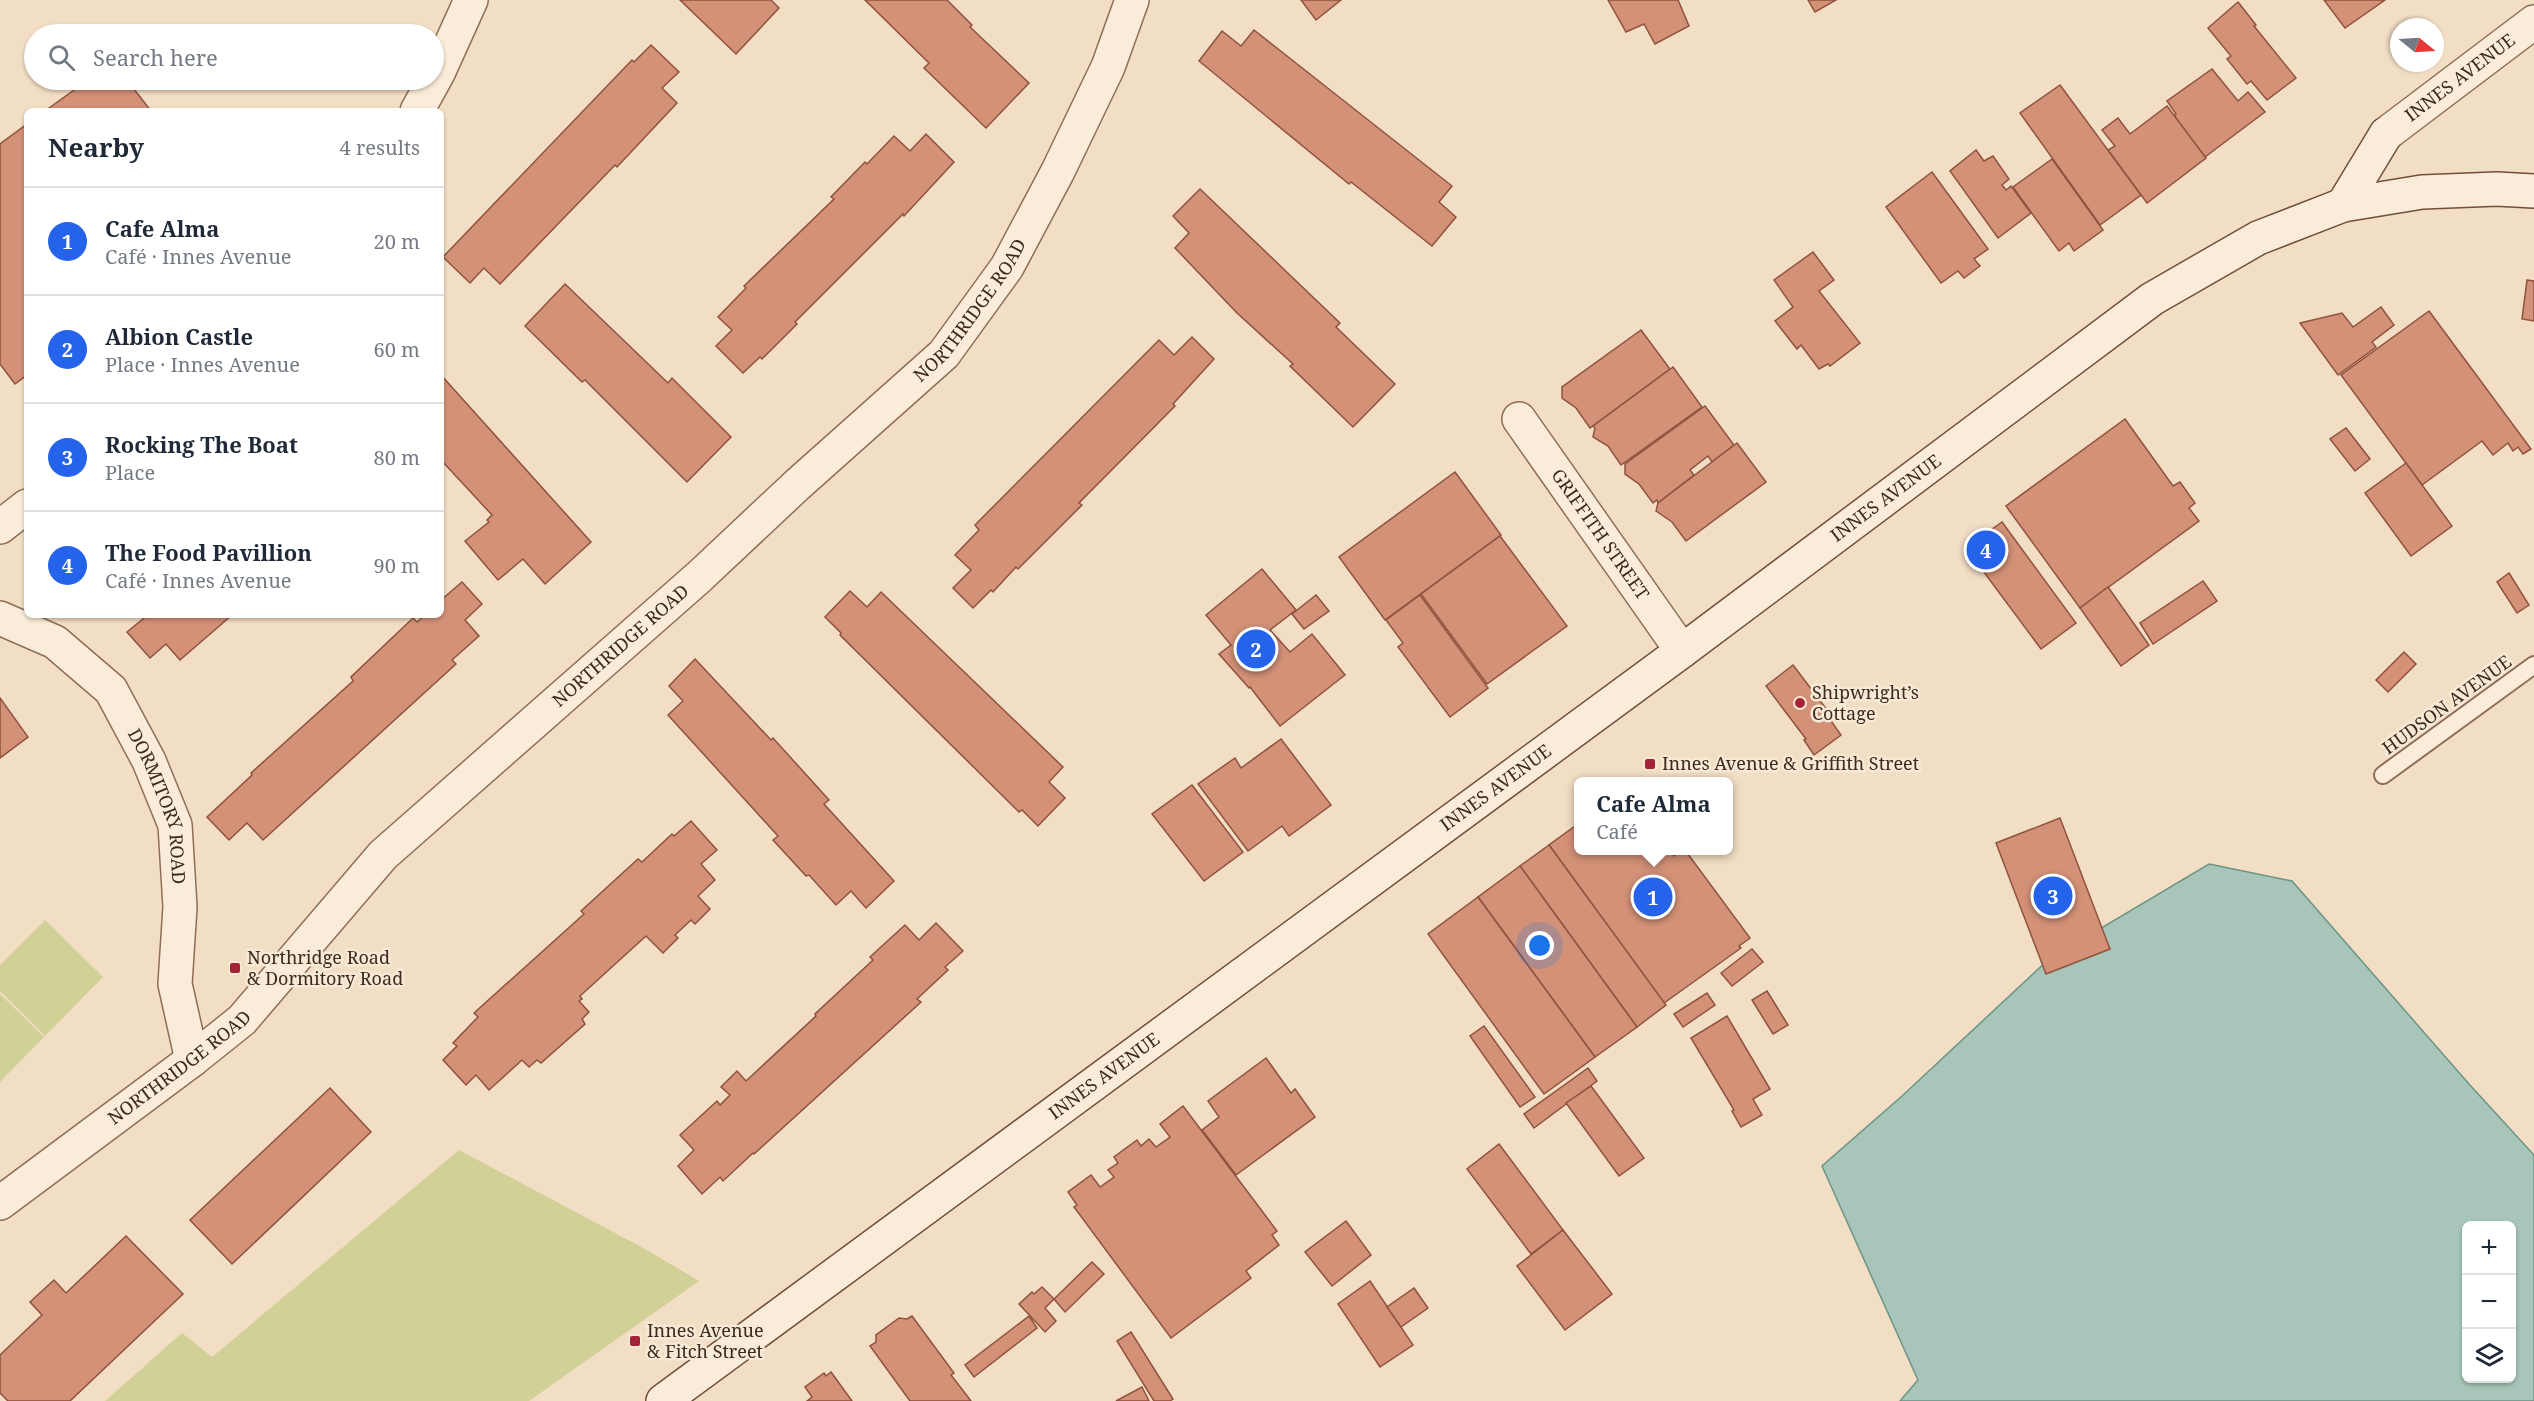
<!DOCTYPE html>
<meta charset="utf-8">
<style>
:root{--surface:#fff;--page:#f2f2f3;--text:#1f2937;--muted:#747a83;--line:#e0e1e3;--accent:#2563eb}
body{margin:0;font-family:"Noto Serif",serif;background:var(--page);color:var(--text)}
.controls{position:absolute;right:18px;bottom:18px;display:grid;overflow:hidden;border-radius:9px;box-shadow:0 2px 4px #0004}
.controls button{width:54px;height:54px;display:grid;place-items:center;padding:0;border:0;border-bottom:2px solid var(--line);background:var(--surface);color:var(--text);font:30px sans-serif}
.compass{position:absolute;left:2390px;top:18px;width:54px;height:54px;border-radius:50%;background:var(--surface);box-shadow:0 2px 4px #0004;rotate:108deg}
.you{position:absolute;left:1540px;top:946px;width:21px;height:21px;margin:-15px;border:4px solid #fff;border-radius:50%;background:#1a73e8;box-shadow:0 0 0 9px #1a73e833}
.badge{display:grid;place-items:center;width:39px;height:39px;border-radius:50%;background:var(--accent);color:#fff;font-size:20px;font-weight:700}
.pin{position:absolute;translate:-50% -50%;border:3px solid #fff;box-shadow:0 2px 6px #0006}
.popup{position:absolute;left:1574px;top:777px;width:159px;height:78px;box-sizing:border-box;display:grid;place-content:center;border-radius:9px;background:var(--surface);filter:drop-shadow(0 2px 4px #0005);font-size:20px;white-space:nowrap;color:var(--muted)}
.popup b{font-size:22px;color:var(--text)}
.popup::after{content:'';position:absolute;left:50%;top:100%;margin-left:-12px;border:12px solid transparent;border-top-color:var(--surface)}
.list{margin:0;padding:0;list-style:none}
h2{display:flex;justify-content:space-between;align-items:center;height:78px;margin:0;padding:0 24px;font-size:26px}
h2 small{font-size:20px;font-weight:400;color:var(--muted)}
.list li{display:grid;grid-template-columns:39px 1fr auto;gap:18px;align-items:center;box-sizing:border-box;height:108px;padding:0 24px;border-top:2px solid var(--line)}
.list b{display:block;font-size:22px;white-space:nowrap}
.list p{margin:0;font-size:20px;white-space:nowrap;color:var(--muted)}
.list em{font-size:20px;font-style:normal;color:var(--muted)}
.icon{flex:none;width:33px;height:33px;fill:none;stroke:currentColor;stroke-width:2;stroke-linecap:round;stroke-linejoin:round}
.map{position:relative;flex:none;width:2534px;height:1401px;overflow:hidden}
.search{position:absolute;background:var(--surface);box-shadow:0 2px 4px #0004;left:24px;top:24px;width:420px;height:66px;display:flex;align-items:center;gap:15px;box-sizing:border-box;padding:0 21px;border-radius:33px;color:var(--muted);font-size:22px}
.panel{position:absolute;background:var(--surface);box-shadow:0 2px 4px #0004;left:24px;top:108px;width:420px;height:510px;border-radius:9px}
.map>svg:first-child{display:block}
.green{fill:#d1d097}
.water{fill:#a7c5b8;stroke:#6c9485;stroke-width:1.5;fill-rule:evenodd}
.building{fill:#d39177;stroke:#90523d;stroke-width:1.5}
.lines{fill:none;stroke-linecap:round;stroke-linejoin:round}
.service-casing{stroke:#8e6e59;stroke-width:20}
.minor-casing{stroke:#8e6e59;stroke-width:36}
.secondary-casing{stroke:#704f3c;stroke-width:36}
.service{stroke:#fbecd9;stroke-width:16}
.minor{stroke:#fbecd9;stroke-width:33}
.secondary{stroke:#fbecd9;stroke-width:33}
.poi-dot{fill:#a32436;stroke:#f8e9d5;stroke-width:2}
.labels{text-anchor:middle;stroke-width:5;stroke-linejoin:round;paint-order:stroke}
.street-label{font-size:18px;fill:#3d291e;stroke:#f8e9d5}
.poi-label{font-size:18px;fill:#3d291e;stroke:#f8e9d5;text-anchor:start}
</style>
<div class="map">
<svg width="2534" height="1401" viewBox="0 0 2534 1401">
<rect width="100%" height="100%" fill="#f2dec4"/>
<g class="green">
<path d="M 45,920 L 103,977 L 45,1036 L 0,991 L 0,965 Z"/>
<path d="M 0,994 L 44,1037 L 0,1082 Z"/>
<path d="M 459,1150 L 647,1250 L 699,1281 L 529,1401 L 105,1401 L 182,1333 L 212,1357 Z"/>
</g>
<path class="water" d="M 2209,864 L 2292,881 L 2469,1084 L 2534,1155 L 2534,1401 L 1900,1401 L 1918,1380 L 1822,1166 L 1902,1096 L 2049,959 ZM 2466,1226 L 2512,1226 L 2512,1378 L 2466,1378 Z"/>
<g class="building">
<path d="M 680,0 L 771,0 L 779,8 L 736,54 Z"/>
<path d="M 865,0 L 947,0 L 972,25 L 970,27 L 1029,83 L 986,128 L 924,68 L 929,63 Z"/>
<path d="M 1301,0 L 1341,0 L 1316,20 Z"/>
<path d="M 1608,0 L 1678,0 L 1689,26 L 1655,44 L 1644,24 L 1626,32 Z"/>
<path d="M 1808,0 L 1836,0 L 1815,12 Z"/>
<path d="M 2324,0 L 2385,0 L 2345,28 Z"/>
<path d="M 2238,2 L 2256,25 L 2254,26 L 2296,78 L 2267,100 L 2251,81 L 2247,84 L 2227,59 L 2231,56 L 2208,28 Z"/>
<path d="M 1254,30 L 1452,186 L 1439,202 L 1456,217 L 1432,246 L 1351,182 L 1349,184 L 1199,61 L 1222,31 L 1241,46 Z"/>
<path d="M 651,45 L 679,72 L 662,88 L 677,103 L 617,167 L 615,165 L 500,284 L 484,268 L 470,283 L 443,257 L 632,60 L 634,62 Z"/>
<path d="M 2212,69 L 2238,101 L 2248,92 L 2265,112 L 2205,157 L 2174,116 L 2176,114 L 2167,101 Z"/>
<path d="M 88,80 L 127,80 L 151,111 L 45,111 Z"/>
<path d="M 2060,85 L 2141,195 L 2100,225 L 2020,113 Z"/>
<path d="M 2167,106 L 2206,158 L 2147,203 L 2108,150 L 2115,146 L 2102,130 L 2118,118 L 2130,134 Z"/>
<path d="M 27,124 L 27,375 L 15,384 L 0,364 L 0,144 Z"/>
<path d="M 926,134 L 954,162 L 904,216 L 903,214 L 795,322 L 797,324 L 762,359 L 760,357 L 743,373 L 716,346 L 732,330 L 718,317 L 746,288 L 744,286 L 834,199 L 831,197 L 865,162 L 867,164 L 894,136 L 910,151 Z"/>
<path d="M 1976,150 L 1984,161 L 1993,156 L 2009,179 L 2002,185 L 2006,190 L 2011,186 L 2031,213 L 1998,238 L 1950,171 Z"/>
<path d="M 2052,159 L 2103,230 L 2074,251 L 2069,243 L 2059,251 L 2013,187 Z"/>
<path d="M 1932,172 L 1988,249 L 1974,259 L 1980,266 L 1964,278 L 1958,271 L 1941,283 L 1886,207 Z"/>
<path d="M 1200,189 L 1340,323 L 1336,327 L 1395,384 L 1353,427 L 1290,366 L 1293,364 L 1237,313 L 1175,248 L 1189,233 L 1173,216 Z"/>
<path d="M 1813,252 L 1834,280 L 1819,291 L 1860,343 L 1830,366 L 1828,364 L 1819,369 L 1801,345 L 1797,349 L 1775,321 L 1793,307 L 1774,280 Z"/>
<path d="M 2527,280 L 2534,281 L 2534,321 L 2522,319 Z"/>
<path d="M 565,284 L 668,383 L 672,378 L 731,437 L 687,482 L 585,380 L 582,382 L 525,326 Z"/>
<path d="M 2381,307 L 2394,325 L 2372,342 L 2376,347 L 2338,375 L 2300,323 L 2342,313 L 2353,327 Z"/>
<path d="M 2429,311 L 2531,449 L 2523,454 L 2518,447 L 2513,451 L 2508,443 L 2493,455 L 2482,441 L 2422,485 L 2341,375 Z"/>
<path d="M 1641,330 L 1670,369 L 1590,428 L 1576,408 L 1562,398 L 1562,387 Z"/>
<path d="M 1192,337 L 1214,359 L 1173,404 L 1175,406 L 1079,503 L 1082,505 L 1018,569 L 1016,567 L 993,592 L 991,590 L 973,608 L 953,588 L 971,570 L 955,555 L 979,530 L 975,525 L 1159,340 L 1174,355 Z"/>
<path d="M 1673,367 L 1702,407 L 1621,465 L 1608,446 L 1593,437 L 1595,428 L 1593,426 Z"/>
<path d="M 441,375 L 591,542 L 545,584 L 523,559 L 498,580 L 465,541 L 489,522 L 487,520 L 492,515 L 441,460 Z"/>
<path d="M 1705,406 L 1734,445 L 1712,462 L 1708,456 L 1690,470 L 1694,475 L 1658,503 L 1657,500 L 1653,503 L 1639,484 L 1625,474 L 1625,464 Z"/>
<path d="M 2125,419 L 2173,486 L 2180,482 L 2195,503 L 2189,508 L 2199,521 L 2080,608 L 2006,506 Z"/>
<path d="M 2346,428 L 2370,459 L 2355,471 L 2330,439 Z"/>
<path d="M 1737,443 L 1766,482 L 1686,541 L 1672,522 L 1656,511 L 1658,503 Z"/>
<path d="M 2406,463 L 2452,526 L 2411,556 L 2365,493 Z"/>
<path d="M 1455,472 L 1501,535 L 1385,620 L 1339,557 Z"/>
<path d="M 2002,522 L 2076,623 L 2041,649 L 1966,548 Z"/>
<path d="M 1500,536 L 1567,626 L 1487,684 L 1421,594 Z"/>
<path d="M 1262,569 L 1296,610 L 1270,630 L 1290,652 L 1312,634 L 1345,675 L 1280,726 L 1250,687 L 1249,688 L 1219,654 L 1231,645 L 1206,615 Z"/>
<path d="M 2509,573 L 2529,605 L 2517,613 L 2497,582 Z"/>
<path d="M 2203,581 L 2217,601 L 2153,644 L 2140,623 Z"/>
<path d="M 462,582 L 482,604 L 465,620 L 479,636 L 452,660 L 456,664 L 263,840 L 247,823 L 229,840 L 207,817 L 252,775 L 251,773 L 353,681 L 351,677 L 413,618 L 417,622 L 425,615 L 441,615 L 441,600 Z"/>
<path d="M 2108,587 L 2149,645 L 2121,666 L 2080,608 Z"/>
<path d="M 850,591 L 867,607 L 881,592 L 1063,767 L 1049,782 L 1065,798 L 1038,826 L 1022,810 L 1019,812 L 840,635 L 841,633 L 825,617 Z"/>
<path d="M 1316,595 L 1329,611 L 1304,629 L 1292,614 Z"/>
<path d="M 1420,595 L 1488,688 L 1450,717 L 1398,647 L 1403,643 L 1386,620 Z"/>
<path d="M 142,615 L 232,615 L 180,660 L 166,644 L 150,658 L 127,632 L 144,618 Z"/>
<path d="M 2404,652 L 2416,664 L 2388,692 L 2376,680 Z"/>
<path d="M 695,659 L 771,740 L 773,738 L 829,800 L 824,804 L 894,881 L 866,908 L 851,891 L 836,905 L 809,875 L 806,876 L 773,840 L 778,836 L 668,715 L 683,701 L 669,686 Z"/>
<path d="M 1793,665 L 1834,719 L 1831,721 L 1841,735 L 1814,755 L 1804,740 L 1806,739 L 1766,686 Z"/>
<path d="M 0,698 L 28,737 L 0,758 Z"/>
<path d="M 1281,739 L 1331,805 L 1289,836 L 1282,826 L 1248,851 L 1198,784 L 1235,758 L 1241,768 Z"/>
<path d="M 1192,785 L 1243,852 L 1204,881 L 1152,814 Z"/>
<path d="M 2060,818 L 2110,949 L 2046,974 L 1996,843 Z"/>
<path d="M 691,821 L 717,850 L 701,864 L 715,880 L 698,896 L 710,909 L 695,924 L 691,920 L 675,935 L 678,938 L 663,953 L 646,936 L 580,996 L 582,999 L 579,1001 L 589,1012 L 582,1019 L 585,1024 L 541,1063 L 537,1060 L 529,1067 L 522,1060 L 489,1090 L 476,1075 L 466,1085 L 443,1060 L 457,1046 L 453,1043 L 478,1017 L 474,1013 L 584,914 L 581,911 L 638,859 L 642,862 L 672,834 L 674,836 Z"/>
<path d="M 1578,824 L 1578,850 L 1670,850 L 1674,856 L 1681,850 L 1685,850 L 1750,938 L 1739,946 L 1741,948 L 1664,1003 L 1549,845 Z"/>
<path d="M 1549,845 L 1666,1005 L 1637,1027 L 1520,866 Z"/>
<path d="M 1520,866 L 1637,1027 L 1595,1057 L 1478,897 Z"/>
<path d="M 1478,897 L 1595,1057 L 1544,1094 L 1428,934 Z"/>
<path d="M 936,923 L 963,951 L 945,967 L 948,970 L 917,999 L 921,1002 L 754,1154 L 753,1153 L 723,1181 L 720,1177 L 702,1194 L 678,1166 L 694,1150 L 680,1135 L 717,1101 L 720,1105 L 730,1095 L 721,1087 L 737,1071 L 746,1081 L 816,1016 L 815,1014 L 873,960 L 870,957 L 905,925 L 919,940 Z"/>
<path d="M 1752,949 L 1763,962 L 1732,986 L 1721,973 Z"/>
<path d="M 1767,991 L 1788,1025 L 1773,1034 L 1752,1000 Z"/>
<path d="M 1707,993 L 1715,1005 L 1683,1027 L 1674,1014 Z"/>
<path d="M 1727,1016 L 1770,1089 L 1753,1099 L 1762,1115 L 1741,1127 L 1732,1111 L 1734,1110 L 1691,1038 Z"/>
<path d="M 1484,1026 L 1535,1097 L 1520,1107 L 1470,1036 Z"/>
<path d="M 1266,1058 L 1291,1093 L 1295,1089 L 1315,1117 L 1236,1175 L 1202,1130 L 1219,1117 L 1208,1101 Z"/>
<path d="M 1588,1068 L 1597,1081 L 1534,1128 L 1524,1114 Z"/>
<path d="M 1591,1086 L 1644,1158 L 1619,1176 L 1566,1103 Z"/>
<path d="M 330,1088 L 371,1132 L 232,1264 L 190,1220 Z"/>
<path d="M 1183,1106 L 1277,1231 L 1272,1235 L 1279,1245 L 1246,1271 L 1251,1278 L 1171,1338 L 1074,1207 L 1077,1205 L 1068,1192 L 1091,1175 L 1100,1187 L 1114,1177 L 1108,1170 L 1118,1163 L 1114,1157 L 1137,1140 L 1141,1146 L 1149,1139 L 1156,1147 L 1170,1137 L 1160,1124 Z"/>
<path d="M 1499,1144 L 1563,1230 L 1531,1254 L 1467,1169 Z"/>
<path d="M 1346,1221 L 1371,1255 L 1332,1286 L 1305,1252 Z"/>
<path d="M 1563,1230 L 1612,1294 L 1565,1330 L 1517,1266 Z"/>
<path d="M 126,1236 L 183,1294 L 70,1401 L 8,1401 L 0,1393 L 0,1355 L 42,1315 L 30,1302 L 54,1280 L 66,1293 Z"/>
<path d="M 1092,1262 L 1104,1274 L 1065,1312 L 1054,1299 Z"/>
<path d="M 1370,1281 L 1413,1345 L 1380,1367 L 1338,1304 Z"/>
<path d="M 1042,1287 L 1054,1299 L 1045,1308 L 1056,1321 L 1045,1332 L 1019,1304 L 1032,1292 L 1034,1294 Z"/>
<path d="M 1414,1288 L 1428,1308 L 1401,1327 L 1387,1307 Z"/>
<path d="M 912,1316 L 954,1373 L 951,1375 L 971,1401 L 910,1401 L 870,1346 L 876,1342 L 876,1335 L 899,1318 L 907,1319 Z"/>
<path d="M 1029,1316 L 1037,1328 L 974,1377 L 965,1365 Z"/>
<path d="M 1131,1332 L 1173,1399 L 1170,1401 L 1154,1401 L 1117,1341 Z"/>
<path d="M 831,1372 L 852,1401 L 807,1401 L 812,1397 L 805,1387 L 824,1373 L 826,1376 Z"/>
<path d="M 1142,1387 L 1149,1401 L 1116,1401 Z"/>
</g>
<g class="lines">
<g class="service-casing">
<path id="service" d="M 2383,775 L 2534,665"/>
</g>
<g class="minor-casing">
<g id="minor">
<path d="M 417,111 L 438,73 L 471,0"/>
<path id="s1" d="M 2386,134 L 2534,22"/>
<path id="s2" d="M 1519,419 L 1682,651"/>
<path d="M 0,527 L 27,506"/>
<path id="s3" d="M 0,618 L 55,642 L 111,690 L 149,761 L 175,825 L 180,907 L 175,984 L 192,1060"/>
<path id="s4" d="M 0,1203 L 192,1060 L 242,1020 L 383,855 L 699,577 L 797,485 L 944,354 L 1007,267 L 1058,171 L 1108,67 L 1132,0"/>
</g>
</g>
<g class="secondary-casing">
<g id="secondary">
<path d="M 2343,205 L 2386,134"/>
<path id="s5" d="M 663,1401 L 1682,651 L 2152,299 L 2258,238 L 2343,205 L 2422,192 L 2497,189 L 2534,191"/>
</g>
</g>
<use href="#service" class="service"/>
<use href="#minor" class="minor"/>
<use href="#secondary" class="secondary"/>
</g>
<g class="poi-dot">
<circle cx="1800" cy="703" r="6"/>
<rect x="1644" y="758" width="12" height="12" rx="3"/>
<rect x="229" y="962" width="12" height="12" rx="3"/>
<rect x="629" y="1335" width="12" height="12" rx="3"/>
</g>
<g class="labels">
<g class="street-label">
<text dy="6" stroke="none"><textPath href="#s1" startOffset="93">INNES AVENUE</textPath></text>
<text dy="6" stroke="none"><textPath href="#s4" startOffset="1323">NORTHRIDGE ROAD</textPath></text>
<text dy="6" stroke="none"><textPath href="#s5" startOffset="1520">INNES AVENUE</textPath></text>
<text dy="6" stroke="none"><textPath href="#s2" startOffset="141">GRIFFITH STREET</textPath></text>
<text dy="6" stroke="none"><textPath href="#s4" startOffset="837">NORTHRIDGE ROAD</textPath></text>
<text transform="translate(2447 705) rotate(-36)" y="6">HUDSON AVENUE</text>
<text dy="6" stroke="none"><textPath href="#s5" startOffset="1034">INNES AVENUE</textPath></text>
<text dy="6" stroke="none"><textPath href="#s3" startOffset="261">DORMITORY ROAD</textPath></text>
<text dy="6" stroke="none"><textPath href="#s4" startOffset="225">NORTHRIDGE ROAD</textPath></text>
<text dy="6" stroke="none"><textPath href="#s5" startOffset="548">INNES AVENUE</textPath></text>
</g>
<g class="poi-label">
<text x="1812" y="699">Shipwright’s<tspan x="1812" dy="21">Cottage</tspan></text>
<text x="1662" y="770">Innes Avenue &amp; Griffith Street</text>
<text x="247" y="964">Northridge Road<tspan x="247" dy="21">&amp; Dormitory Road</tspan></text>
<text x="647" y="1337">Innes Avenue<tspan x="647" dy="21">&amp; Fitch Street</tspan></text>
</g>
</g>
</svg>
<div class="controls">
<button>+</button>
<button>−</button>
<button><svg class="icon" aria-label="layers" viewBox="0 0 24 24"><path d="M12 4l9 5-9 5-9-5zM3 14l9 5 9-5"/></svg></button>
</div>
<svg class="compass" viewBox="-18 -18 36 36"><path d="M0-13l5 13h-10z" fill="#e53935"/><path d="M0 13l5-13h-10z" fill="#747a83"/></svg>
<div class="you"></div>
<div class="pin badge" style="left:1653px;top:897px">1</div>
<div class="popup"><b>Cafe Alma</b>Café</div>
<div class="pin badge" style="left:1256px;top:649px">2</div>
<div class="pin badge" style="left:2053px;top:896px">3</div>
<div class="pin badge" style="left:1986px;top:550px">4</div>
<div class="search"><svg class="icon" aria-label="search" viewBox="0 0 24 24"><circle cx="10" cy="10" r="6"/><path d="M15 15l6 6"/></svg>Search here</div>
<section class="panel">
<h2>Nearby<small>4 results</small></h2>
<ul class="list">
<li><span class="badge">1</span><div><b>Cafe Alma</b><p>Café · Innes Avenue</p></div><em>20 m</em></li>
<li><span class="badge">2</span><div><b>Albion Castle</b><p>Place · Innes Avenue</p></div><em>60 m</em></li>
<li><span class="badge">3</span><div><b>Rocking The Boat</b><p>Place</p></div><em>80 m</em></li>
<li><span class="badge">4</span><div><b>The Food Pavillion</b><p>Café · Innes Avenue</p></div><em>90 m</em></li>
</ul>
</section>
</div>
